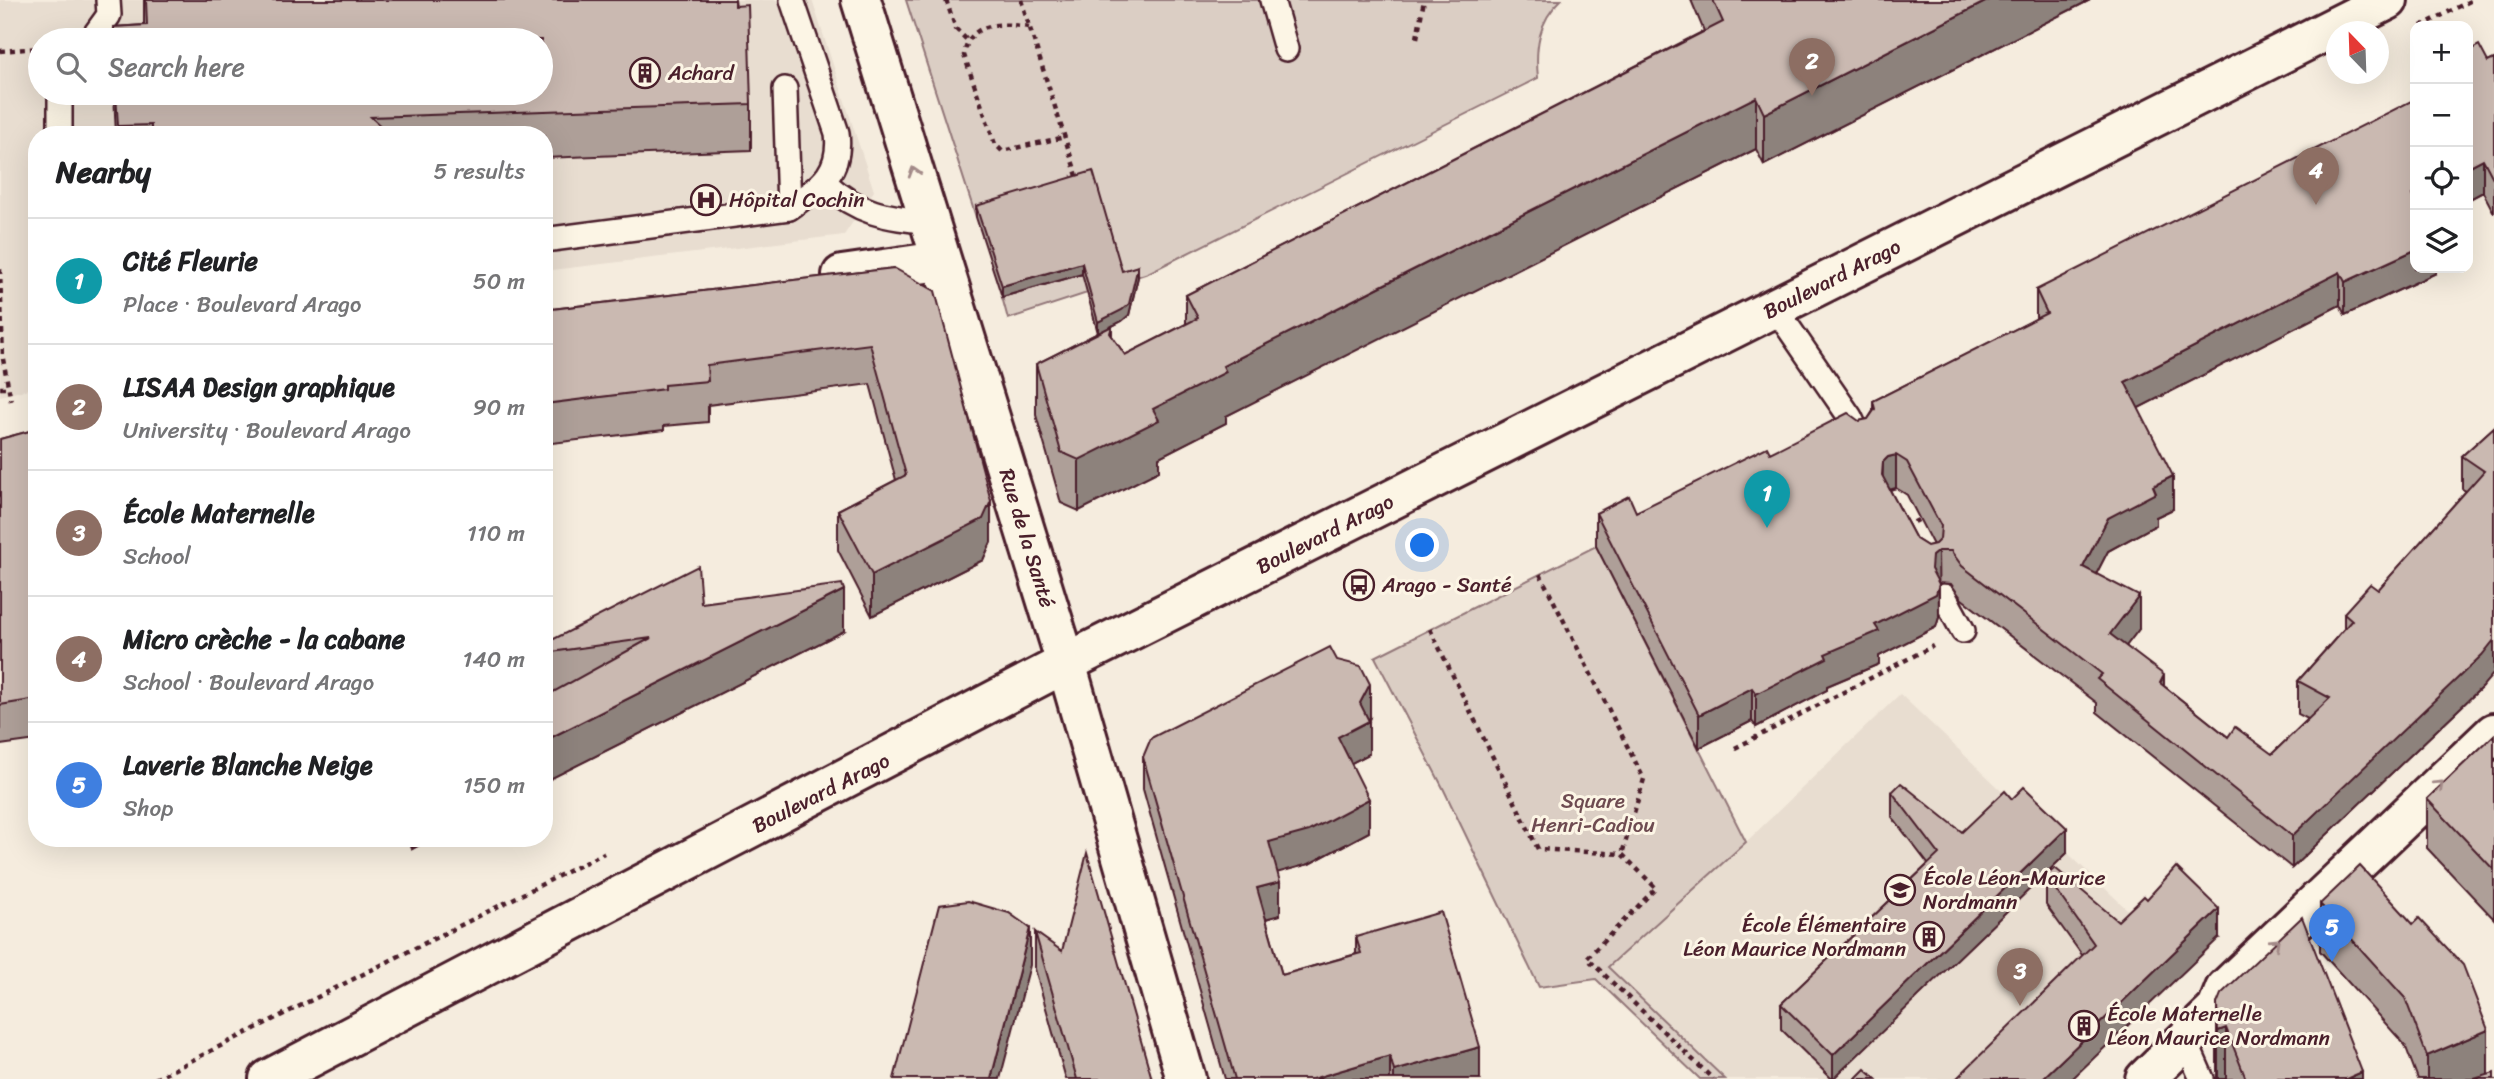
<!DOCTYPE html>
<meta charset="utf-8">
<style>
:root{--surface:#fff;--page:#f2f2f2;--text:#202124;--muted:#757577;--line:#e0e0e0;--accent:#0f766e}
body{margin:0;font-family:Sriracha,sans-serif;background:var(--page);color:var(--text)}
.controls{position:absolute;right:21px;top:21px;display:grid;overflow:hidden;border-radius:14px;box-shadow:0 7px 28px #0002}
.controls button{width:63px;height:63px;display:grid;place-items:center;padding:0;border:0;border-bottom:2px solid var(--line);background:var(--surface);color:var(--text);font:35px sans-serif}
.compass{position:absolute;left:2326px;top:21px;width:63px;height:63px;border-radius:50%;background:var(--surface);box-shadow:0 7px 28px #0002;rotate:337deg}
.you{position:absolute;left:1423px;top:546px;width:24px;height:24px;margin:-18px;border:5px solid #fff;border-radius:50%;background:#1a73e8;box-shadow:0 0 0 10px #1a73e833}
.badge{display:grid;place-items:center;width:46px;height:46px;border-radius:50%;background:var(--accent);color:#fff;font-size:23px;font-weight:700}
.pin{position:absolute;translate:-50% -58px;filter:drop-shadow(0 2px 4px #0008)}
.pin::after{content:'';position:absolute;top:37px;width:24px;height:21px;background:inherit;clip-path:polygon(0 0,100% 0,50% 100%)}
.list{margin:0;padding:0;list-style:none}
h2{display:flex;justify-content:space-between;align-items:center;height:91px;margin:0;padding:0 28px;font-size:30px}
h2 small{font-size:23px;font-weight:400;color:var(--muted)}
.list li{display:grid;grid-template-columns:46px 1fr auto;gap:21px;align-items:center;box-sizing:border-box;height:126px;padding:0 28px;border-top:2px solid var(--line)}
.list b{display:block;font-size:26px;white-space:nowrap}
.list p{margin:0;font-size:23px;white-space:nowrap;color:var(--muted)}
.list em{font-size:23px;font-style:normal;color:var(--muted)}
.icon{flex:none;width:38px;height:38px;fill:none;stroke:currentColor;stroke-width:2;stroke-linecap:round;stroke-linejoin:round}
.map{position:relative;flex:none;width:2494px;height:1079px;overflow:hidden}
.search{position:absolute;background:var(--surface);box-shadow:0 7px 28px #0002;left:28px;top:28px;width:525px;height:77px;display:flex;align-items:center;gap:18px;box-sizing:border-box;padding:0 24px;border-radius:38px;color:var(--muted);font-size:26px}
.panel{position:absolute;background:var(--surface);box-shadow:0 7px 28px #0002;left:28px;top:126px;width:525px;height:721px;border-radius:28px}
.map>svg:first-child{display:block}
.built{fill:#e8ddd0;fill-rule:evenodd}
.green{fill:#dbcec4;stroke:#927678;stroke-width:2}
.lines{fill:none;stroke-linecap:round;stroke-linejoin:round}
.service-casing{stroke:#4a1f2b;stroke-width:28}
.minor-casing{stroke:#4a1f2b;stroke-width:44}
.secondary-casing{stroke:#4a1f2b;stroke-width:44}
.path{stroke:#4a1f2b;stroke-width:4.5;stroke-dasharray:5 5;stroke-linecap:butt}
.service{stroke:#fcf5e5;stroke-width:23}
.minor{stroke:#fcf5e5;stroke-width:38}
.secondary{stroke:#fcf5e5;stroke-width:38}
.wall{fill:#ae9f98;stroke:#4a1f2b;stroke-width:2;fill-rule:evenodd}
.shaded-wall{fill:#8d827c;stroke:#4a1f2b;stroke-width:2}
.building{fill:#cab9b1;stroke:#4a1f2b;stroke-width:2;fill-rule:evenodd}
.oneway{stroke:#a38a88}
.labels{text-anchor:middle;stroke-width:6;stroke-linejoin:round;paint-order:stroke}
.poi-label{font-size:21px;fill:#4a1f2b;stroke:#fcf5e5;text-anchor:start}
.street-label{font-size:21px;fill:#4a1f2b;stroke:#fcf5e5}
.park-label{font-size:21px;fill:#6e4b51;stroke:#fcf5e5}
</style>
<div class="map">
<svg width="2494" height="1079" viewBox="0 0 2494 1079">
<rect width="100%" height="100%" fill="#f5ecde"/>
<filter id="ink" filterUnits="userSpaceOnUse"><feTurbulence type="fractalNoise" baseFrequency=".0143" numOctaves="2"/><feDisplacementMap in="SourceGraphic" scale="14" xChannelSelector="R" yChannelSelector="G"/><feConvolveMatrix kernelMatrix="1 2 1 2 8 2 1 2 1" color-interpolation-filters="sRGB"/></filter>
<g filter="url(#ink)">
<g class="built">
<path d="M 0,0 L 812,0 L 874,191 L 844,235 L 544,271 L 544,135 L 37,135 L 37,387 L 0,396 ZM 40,40 L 541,40 L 541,93 L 40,93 Z"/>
<path d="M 1900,694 L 2189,968 L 2072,1079 L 1725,1079 L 1608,966 L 1746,842 Z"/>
</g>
<g class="green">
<path d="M 906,0 L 1561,0 C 1538,21 1535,49 1538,78 L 1148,273 L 1008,319 L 1002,297 L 1080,275 L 976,217 Z"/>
<path d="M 1596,546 L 1746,842 L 1608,967 L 1725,1079 L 1700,1079 L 1596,979 L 1539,987 L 1443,788 L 1375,657 Z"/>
</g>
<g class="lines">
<g class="service-casing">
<g id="service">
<path d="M 1272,0 L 1286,49"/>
<path d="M 91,40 L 109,15 L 108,0"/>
<path d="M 60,135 L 60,93"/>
<path d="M 825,183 C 859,214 885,217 930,222"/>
<path d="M 789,208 C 819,187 842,174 837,133 L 792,0"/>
<path d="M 544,240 L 789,208 L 785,89"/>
<path d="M 1775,308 L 1850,417 L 1861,440"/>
<path d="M 1944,596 L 1963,631"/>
<path d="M 2185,1040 L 2202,1079"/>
</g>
</g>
<g class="minor-casing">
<g id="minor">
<path d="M 861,0 L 1066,663 L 1186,1079"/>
<path d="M 842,275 L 940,261"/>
<path d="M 2145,1079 L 2217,1009 L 2225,989 L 2494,733"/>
</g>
</g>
<g class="secondary-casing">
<path id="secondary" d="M 269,1079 L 1066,663 L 2388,0"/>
</g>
<g class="path">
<path d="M 946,0 L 956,29 L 967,40"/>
<path d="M 1021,0 L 1077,176 L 1071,177"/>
<path d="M 2421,26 L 2472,0"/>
<path d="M 1029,27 C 1001,23 970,20 964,55 L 995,144 L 1002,151 L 1065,137"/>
<path d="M 1417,38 L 1424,0"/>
<path d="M 0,51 L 40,48"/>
<path d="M 0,269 L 3,359 L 11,401"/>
<path d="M 0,388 L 9,388"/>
<path d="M 1905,527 L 1922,518"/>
<path d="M 1540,574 L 1644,779 L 1622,854"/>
<path d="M 1430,629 L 1538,849 L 1622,854 L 1656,888 L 1587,958 L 1713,1079"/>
<path d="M 1735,748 L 1933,646"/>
<path d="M 155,1079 L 604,853"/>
</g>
<use href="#service" class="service"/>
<use href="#minor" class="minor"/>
<use href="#secondary" class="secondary"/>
</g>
<g class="wall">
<path d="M 144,0 L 735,0 L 751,104 L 751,150 L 544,158 L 544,135 L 116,135 L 114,93 L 541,93 L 541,40 L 114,40 L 114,27 L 144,25 Z"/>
<path d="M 1691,0 L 2090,0 L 1764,165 L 1756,149 L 1381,337 L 1226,416 L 1226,423 L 1159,457 L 1159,471 L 1079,511 L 1061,503 L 1036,415 L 1036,364 L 1098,333 L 1082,274 L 1002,297 L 976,217 L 976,206 L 1122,271 L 1138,277 L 1129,315 L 1122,321 L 1112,326 L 1112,336 L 1125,355 L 1186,324 L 1186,295 L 1704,31 Z"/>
<path d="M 2494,59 L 2494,213 L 2483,192 L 2468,200 L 2488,62 Z"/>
<path d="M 894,268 L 991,542 L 983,560 L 872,616 L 838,550 L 838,510 L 896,480 L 870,384 L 708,405 L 708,422 L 664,426 L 664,430 L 544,444 L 544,310 Z"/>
<path d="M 2415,268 L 2436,268 L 2436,273 L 2345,315 L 2340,305 L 2138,408 L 2173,509 L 2156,517 L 2156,525 L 2108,551 L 2096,574 L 2139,629 L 2126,646 L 2164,686 L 2228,737 L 2272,754 L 2308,719 L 2298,714 L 2298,681 L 2344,629 L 2344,613 L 2378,590 L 2466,491 L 2462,489 L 2462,456 L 2494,427 L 2482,687 L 2292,868 L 2097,712 L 2097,703 L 1962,599 L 1951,584 L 1939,583 L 1939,617 L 1936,627 L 1879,656 L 1879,664 L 1827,686 L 1827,690 L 1756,727 L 1752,721 L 1699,748 L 1596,546 L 1596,513 L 1636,512 L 1770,453 L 1859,421 L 1868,419 L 1873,411 L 1873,401 L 2036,319 L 2036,290 ZM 1896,488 L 1907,495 L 1933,545 L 1927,546 L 1916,539 L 1890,490 Z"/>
<path d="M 37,429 L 37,740 L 0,745 L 0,439 Z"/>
<path d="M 701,603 L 844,631 L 544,782 L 544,697 L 552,693 L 544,694 L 544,617 L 550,641 Z"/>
<path d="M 1370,717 L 1369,720 L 1369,754 L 1351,763 L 1369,832 L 1309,864 L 1277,872 L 1280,915 L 1266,919 L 1282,975 L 1356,954 L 1356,937 L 1480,1079 L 1225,1079 L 1143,789 L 1143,757 Z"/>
<path d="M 2494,735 L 2494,919 L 2427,848 L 2427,799 Z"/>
<path d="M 1892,792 L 1962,832 L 2012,799 L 2067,853 L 1832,1079 L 1781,1029 L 1781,1004 L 1928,864 L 1892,817 Z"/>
<path d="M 408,838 L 432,838 L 412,849 Z"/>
<path d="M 2046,876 L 2118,921 L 2147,899 L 2219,938 L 2082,955 L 2046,905 Z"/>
<path d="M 2320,904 L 2488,1075 L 2494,1079 L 2418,1079 L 2405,1045 L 2320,951 Z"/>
<path d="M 1035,932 L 1152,1079 L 1066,1079 L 1035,969 Z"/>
<path d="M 2217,1004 L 2362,1079 L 2217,1079 Z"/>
</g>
<g class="shaded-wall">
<path d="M 1989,0 L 2090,0 L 1764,165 L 1764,114 Z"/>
<path d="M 1756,97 L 1756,149 L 1226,416 L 1226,423 L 1159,457 L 1159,471 L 1079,511 L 1079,460 L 1153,409 L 1223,366 Z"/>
<path d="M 2483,159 L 2483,192 L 2468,200 L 2468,167 Z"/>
<path d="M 2415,250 L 2415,268 L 2436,268 L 2436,273 L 2345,315 L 2345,282 Z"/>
<path d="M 1082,263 L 1082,274 L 1002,297 L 1002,286 Z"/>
<path d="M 1138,266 L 1138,277 L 1129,315 L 1122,321 L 1112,326 L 1112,377 L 1098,333 L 1098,322 Z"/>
<path d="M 2340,272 L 2340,305 L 2125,415 L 2125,382 Z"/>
<path d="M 1896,455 L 1896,488 L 1888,490 L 1882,508 L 1883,462 L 1888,457 Z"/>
<path d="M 2173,476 L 2173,509 L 2156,517 L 2156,525 L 2108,551 L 2083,600 L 2083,567 L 2108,518 L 2153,486 Z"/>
<path d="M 991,501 L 991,542 L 983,560 L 872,616 L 872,575 Z"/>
<path d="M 1938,551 L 1939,617 L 1936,627 L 1879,656 L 1879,664 L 1827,686 L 1827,690 L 1756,727 L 1756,694 L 1875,625 L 1932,556 Z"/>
<path d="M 844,590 L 844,631 L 544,782 L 544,741 Z"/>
<path d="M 2139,596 L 2139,629 L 2110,667 L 2110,634 Z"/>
<path d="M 2494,640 L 2494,673 L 2482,687 L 2292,868 L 2292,836 Z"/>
<path d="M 2164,675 L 2164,708 L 2160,683 Z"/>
<path d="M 1370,684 L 1370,717 L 1367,722 L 1369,721 L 1369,754 L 1338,770 L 1338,737 L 1360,703 Z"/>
<path d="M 1752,688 L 1752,721 L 1699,748 L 1699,715 Z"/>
<path d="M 1369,799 L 1369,832 L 1309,864 L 1269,875 L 1269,842 Z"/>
<path d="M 2067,828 L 2067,853 L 1833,1079 L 1833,1055 Z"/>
<path d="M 412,838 L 432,838 L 412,849 Z"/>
<path d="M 1280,882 L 1280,915 L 1257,921 L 1257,888 Z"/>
<path d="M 2219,909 L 2219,938 L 2072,1079 L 2042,1079 Z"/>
<path d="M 1030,928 L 1030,965 L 1000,1079 L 991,1079 Z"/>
<path d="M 2226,1028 L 2226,1079 L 2218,1079 L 2218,1031 Z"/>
<path d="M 2488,1030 L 2488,1077 L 2483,1079 L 2427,1079 L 2427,1056 Z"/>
<path d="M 1480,1047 L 1480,1079 L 1394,1079 L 1394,1071 Z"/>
<path d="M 1390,1056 L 1390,1079 L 1312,1079 Z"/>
<path d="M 2362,1072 L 2362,1079 L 2346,1079 Z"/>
</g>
<g class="building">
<path d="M 146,0 L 735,0 L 735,6 L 748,5 L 751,104 L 371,117 L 390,135 L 151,135 L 151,125 L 118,126 L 116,93 L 541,93 L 541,40 L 114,40 L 114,27 L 147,25 Z"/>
<path d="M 1713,0 L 1989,0 L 1764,114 L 1756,97 L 1381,286 L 1223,366 L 1226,372 L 1153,409 L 1159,420 L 1079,460 L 1061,452 L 1036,364 L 1112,326 L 1110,333 L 1125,355 L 1198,318 L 1186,295 L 1723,22 Z"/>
<path d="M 2479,45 L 2488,62 L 2494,59 L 2494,180 L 2483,159 L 2468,167 L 2468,51 Z"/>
<path d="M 2415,99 L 2415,193 L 2412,195 L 2415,202 L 2415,250 L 2345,282 L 2340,272 L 2125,382 L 2173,476 L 2153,486 L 2156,493 L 2108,518 L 2083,567 L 2139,596 L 2110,634 L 2164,675 L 2160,683 L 2228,737 L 2235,727 L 2272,754 L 2330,698 L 2298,681 L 2352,620 L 2344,613 L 2370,584 L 2378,590 L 2484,471 L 2462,456 L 2494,427 L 2494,640 L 2482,655 L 2292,836 L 2097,679 L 2102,674 L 1962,566 L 1951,551 L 1938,551 L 1932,556 L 1931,569 L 1939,584 L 1936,594 L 1875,625 L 1879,631 L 1825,654 L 1827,658 L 1756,694 L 1752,688 L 1699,715 L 1596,513 L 1629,496 L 1636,512 L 1767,447 L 1770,453 L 1848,413 L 1859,421 L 1868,419 L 1875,409 L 1873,401 L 2047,313 L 2036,290 ZM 1896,455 L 1907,462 L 1941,526 L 1940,539 L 1935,544 L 1927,546 L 1916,539 L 1882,475 L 1883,462 L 1888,457 Z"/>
<path d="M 1093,171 L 1122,271 L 1138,266 L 1129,304 L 1122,310 L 1098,322 L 1082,263 L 1002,286 L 976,206 Z"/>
<path d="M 894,268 L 935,291 L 991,501 L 983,519 L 872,575 L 838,510 L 906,475 L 870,344 L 707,365 L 708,381 L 664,385 L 664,389 L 544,404 L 544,310 Z"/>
<path d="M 37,429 L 37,699 L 0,705 L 0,439 Z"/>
<path d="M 698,566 L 701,603 L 842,584 L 844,590 L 544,741 L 544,697 L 651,638 L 544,653 L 544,617 L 550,641 Z"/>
<path d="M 1330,647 L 1337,660 L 1361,666 L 1370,684 L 1360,703 L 1369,721 L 1338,737 L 1369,799 L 1309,831 L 1269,842 L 1280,882 L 1257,888 L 1282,975 L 1361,953 L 1356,937 L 1441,912 L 1480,1047 L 1394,1071 L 1390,1056 L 1312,1079 L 1235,1079 L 1143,757 L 1151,738 Z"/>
<path d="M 2494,735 L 2494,870 L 2427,799 Z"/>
<path d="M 1901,783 L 1962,832 L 2005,791 L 2012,799 L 2024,787 L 2067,828 L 1833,1055 L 1781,1004 L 1939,854 L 1892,792 Z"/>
<path d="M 1087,853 L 1152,1079 L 1077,1079 L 1035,932 L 1062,951 Z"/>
<path d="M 2360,866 L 2413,924 L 2419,918 L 2463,965 L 2488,1030 L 2427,1056 L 2405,998 L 2320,904 Z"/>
<path d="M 2176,867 L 2219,909 L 2042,1079 L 1956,1079 L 2094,944 L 2046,876 L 2055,868 L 2118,921 L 2144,896 L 2147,899 Z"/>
<path d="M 968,901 L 1009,913 L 1030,928 L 991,1079 L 894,1079 L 939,905 Z"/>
<path d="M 2302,917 L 2362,1072 L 2346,1079 L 2246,1079 L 2226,1028 L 2218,1031 L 2217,1004 L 2221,994 Z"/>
<path d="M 1865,1069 L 1876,1079 L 1855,1079 Z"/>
<path d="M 2494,1073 L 2494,1079 L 2474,1079 Z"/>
</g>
<defs><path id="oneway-chevron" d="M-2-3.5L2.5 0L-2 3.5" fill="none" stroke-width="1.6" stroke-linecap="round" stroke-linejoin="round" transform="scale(1.75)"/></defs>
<g class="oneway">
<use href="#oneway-chevron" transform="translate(914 172) rotate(-107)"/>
<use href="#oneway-chevron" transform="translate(2439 785) rotate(-43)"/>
<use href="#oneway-chevron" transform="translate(2275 943) rotate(-43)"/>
</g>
</g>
<defs>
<g id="building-ring" transform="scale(1.575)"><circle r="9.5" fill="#fcf5e5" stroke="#4a1f2b" stroke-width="1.5"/><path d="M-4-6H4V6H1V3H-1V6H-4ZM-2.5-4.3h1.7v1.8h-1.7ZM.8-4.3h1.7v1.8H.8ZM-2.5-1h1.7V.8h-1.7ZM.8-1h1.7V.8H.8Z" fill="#4a1f2b"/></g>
<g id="hospital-ring" transform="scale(1.575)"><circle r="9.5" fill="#fcf5e5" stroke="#4a1f2b" stroke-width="1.5"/><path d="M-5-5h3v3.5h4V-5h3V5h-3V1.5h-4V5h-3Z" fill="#4a1f2b"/></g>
<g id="bus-ring" transform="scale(1.575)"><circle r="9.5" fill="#fcf5e5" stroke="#4a1f2b" stroke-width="1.5"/><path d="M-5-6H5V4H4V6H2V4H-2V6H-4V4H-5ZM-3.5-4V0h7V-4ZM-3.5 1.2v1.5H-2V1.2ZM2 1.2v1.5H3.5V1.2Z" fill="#4a1f2b"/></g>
<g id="school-ring" transform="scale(1.575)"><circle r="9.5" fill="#fcf5e5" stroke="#4a1f2b" stroke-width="1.5"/><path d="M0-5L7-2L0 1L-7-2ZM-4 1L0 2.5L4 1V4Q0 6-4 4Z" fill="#4a1f2b"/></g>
</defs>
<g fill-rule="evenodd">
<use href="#building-ring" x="645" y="73"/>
<use href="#hospital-ring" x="706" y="200"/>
<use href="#bus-ring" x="1359" y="585"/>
<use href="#school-ring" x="1900" y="890"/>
<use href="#building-ring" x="1929" y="937"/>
<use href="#building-ring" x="2084" y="1026"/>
</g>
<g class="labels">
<g class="poi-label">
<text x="668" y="80">Achard</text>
<text x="729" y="207">Hôpital Cochin</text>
<text x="1382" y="592">Arago - Santé</text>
<text x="1923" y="885">École Léon-Maurice<tspan x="1923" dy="24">Nordmann</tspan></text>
<text x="1906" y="932" text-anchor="end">École Élémentaire<tspan x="1906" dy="24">Léon Maurice Nordmann</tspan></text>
<text x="2107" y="1021">École Maternelle<tspan x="2107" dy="24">Léon Maurice Nordmann</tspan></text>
</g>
<g class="street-label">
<text transform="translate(1832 279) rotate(-27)" y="7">Boulevard Arago</text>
<text transform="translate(1325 534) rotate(-27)" y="7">Boulevard Arago</text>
<text transform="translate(1027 538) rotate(73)" y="7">Rue de la Santé</text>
<text transform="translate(821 793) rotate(-27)" y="7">Boulevard Arago</text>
</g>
<g class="park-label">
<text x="1593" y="808">Square<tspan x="1593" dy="24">Henri-Cadiou</tspan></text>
</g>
</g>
</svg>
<div class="controls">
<button>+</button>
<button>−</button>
<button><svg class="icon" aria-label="locate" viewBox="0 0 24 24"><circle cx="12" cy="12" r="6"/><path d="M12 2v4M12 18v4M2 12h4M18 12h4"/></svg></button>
<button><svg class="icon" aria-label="layers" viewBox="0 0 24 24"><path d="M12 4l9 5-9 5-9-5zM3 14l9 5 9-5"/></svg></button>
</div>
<svg class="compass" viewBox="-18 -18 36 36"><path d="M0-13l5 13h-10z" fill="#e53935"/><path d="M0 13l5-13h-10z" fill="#757577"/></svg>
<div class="you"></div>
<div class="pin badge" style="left:1767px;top:528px;background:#0f9aa8">1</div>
<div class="pin badge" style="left:1812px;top:96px;background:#8d6e63">2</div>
<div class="pin badge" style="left:2020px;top:1006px;background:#8d6e63">3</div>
<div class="pin badge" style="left:2316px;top:205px;background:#8d6e63">4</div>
<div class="pin badge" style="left:2332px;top:962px;background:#3f7fe0">5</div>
<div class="search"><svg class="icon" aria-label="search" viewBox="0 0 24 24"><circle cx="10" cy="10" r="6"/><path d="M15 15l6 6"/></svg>Search here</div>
<section class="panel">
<h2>Nearby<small>5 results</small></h2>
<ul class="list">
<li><span class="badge" style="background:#0f9aa8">1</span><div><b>Cité Fleurie</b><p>Place · Boulevard Arago</p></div><em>50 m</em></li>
<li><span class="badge" style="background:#8d6e63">2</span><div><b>LISAA Design graphique</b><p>University · Boulevard Arago</p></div><em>90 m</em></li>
<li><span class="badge" style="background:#8d6e63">3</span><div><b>École Maternelle</b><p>School</p></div><em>110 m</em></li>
<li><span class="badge" style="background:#8d6e63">4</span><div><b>Micro crèche - la cabane</b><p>School · Boulevard Arago</p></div><em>140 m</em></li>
<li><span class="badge" style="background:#3f7fe0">5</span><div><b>Laverie Blanche Neige</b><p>Shop</p></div><em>150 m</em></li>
</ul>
</section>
</div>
